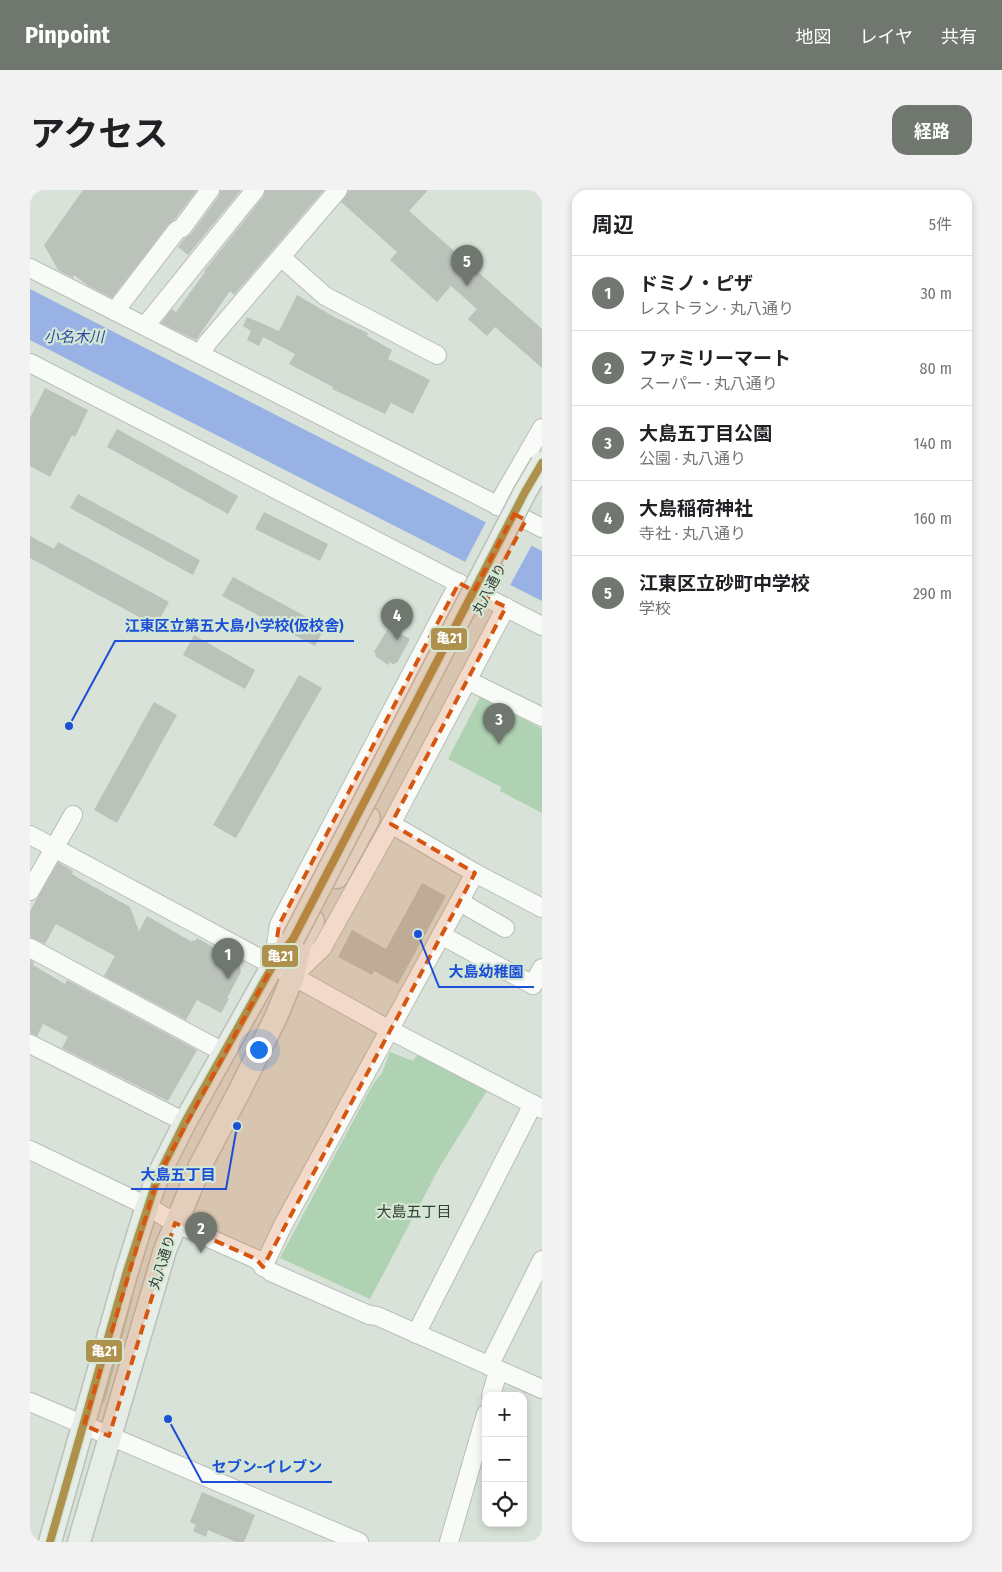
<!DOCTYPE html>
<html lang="ja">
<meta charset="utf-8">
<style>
:root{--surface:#fff;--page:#f2f2f2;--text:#202124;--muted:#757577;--line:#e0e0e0;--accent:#6f776f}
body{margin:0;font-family:"Fira Sans Condensed","Noto Sans JP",sans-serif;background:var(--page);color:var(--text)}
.controls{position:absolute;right:15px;bottom:15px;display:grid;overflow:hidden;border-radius:10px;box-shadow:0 2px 8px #0003}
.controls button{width:45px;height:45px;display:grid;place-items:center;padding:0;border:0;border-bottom:1px solid var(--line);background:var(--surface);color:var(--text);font:25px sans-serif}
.you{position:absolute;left:228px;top:859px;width:18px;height:18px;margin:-12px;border:4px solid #fff;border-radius:50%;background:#1a73e8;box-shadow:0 0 0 8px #1a73e833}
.badge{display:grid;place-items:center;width:32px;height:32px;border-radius:50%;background:var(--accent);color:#fff;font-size:16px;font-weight:700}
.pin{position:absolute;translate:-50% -41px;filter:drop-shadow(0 1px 2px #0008)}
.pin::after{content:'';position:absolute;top:26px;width:18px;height:15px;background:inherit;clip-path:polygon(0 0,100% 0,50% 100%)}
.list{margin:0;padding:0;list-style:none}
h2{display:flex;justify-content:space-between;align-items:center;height:65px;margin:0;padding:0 20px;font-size:21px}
h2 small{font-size:16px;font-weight:400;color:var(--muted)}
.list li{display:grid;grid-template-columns:32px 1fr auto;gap:15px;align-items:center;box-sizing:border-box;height:75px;padding:0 20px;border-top:1px solid var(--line)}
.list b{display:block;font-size:19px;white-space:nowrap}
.list p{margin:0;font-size:16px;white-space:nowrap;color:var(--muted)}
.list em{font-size:16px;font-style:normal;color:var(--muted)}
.icon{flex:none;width:28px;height:28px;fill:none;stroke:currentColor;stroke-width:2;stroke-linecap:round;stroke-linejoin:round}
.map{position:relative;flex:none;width:512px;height:1352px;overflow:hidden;border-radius:15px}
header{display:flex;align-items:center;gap:30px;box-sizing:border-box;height:70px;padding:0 25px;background:var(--accent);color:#fff}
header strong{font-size:24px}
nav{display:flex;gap:28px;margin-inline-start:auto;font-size:18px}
.intro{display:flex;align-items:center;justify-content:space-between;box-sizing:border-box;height:120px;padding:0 30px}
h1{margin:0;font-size:35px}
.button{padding:12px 22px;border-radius:15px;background:var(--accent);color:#fff;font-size:18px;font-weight:700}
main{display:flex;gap:30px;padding:0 30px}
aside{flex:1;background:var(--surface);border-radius:15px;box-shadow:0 2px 8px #0003}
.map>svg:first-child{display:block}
.green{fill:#afd2b2}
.water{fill:#98b2e5}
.pier{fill:#d8e2d8}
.building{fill:#bac2ba}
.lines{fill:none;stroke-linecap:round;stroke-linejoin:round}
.minor-casing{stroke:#b7bfb7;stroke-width:20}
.major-casing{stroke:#bac0ba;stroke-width:25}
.minor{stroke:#f9fbf9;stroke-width:18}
.major{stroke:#e6ece6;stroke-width:22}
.major-bridge-casing{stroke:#bac0ba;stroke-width:25;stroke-linecap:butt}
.major-bridge{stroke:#e6ece6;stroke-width:22}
.bus-1-casing{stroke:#d3e7d4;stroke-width:11}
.bus-1{stroke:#ae914c;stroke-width:8}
.marked{fill:#d65610;fill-opacity:0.2;stroke:#d65610;stroke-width:4;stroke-dasharray:10 6;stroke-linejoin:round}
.labels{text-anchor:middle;stroke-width:4.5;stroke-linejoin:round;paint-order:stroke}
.street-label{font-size:14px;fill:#363e36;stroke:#d3e7d4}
.water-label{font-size:15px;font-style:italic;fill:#2c49a5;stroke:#d3e7d4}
.neighbourhood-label{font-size:15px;fill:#363e36;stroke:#d3e7d4}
.leader{fill:none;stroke:#1d4ed8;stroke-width:2}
.callout-dot{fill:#1d4ed8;stroke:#d3e7d4;stroke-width:2}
.callout-label{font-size:15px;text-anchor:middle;font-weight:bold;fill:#1d4ed8;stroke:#d3e7d4;stroke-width:4.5;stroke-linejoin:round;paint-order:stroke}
.line-badge{stroke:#d3e7d4;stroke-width:2}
.badge-label{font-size:14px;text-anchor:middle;font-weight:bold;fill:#fff}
</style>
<header>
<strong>Pinpoint</strong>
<nav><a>地図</a><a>レイヤ</a><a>共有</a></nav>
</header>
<div class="intro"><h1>アクセス</h1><a class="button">経路</a></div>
<main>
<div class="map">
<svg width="512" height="1352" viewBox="0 0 512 1352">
<rect width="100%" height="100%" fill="#d8e2d8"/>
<g class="green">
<path d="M 450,507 L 512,539 L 512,623 L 470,601 L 471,597 L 418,569 Z"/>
<path d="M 360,862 L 383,871 L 388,864 L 458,899 L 409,978 L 340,1109 L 250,1068 L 343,894 L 352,883 Z"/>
<path d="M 100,1106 L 103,1108 L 75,1211 L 73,1213 L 70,1210 Z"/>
</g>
<path class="water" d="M 0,99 L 512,361 L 512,411 L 0,150 Z"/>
<path class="pier" d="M 457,330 L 503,353 L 479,397 L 434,374 Z"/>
<g class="building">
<path d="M 53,0 L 167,0 L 145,29 L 139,34 L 82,108 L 57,95 L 44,85 L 43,88 L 28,80 L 14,55 Z"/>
<path d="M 190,0 L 211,0 L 158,65 L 148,57 L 154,49 L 161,44 L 189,6 Z"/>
<path d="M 235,0 L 294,0 L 204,105 L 200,101 L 166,150 L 131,133 L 142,119 L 146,122 L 175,82 L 174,81 L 233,7 Z"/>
<path d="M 318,0 L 398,0 L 379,21 L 512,139 L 512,178 L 465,137 L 457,146 L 438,129 L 447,119 L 421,96 L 407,112 L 360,70 L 367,62 L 311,12 L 316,6 Z"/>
<path d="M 267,105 L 306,128 L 338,143 L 337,146 L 362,160 L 358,169 L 400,190 L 383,224 L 361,213 L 355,224 L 302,199 L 303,197 L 259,174 L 265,164 L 233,147 L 229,156 L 217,150 L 221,141 L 213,136 L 217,127 L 249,141 Z"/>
<path d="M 15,198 L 58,220 L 45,247 L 42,245 L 20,287 L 0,276 L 0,228 Z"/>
<path d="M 87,239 L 208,306 L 198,324 L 77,257 Z"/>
<path d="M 48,304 L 170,370 L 163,385 L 40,318 Z"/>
<path d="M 234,322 L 298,354 L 290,371 L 225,339 Z"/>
<path d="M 0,346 L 24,359 L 28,352 L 139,412 L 126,436 L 0,368 Z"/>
<path d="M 203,387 L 295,437 L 285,456 L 192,406 Z"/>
<path d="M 359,437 L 380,449 L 367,473 L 365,472 L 364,475 L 360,472 L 358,475 L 345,466 L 346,464 L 344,462 Z"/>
<path d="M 164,445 L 225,480 L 215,499 L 153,465 Z"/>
<path d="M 269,485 L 292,498 L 206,648 L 183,635 Z"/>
<path d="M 124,512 L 147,525 L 87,633 L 64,620 Z"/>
<path d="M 28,672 L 43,681 L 42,684 L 50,689 L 100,717 L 109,741 L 117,726 L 162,752 L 163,750 L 165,751 L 167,748 L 209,772 L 211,782 L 197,808 L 199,809 L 191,823 L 167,810 L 156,830 L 74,786 L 85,766 L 26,734 L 15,754 L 0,747 L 0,721 Z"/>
<path d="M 392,693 L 416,706 L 368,794 L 344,781 L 342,785 L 308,767 L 322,740 L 356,759 Z"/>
<path d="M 0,770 L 4,772 L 3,775 L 35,794 L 37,790 L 167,860 L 138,911 L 32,858 L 38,847 L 13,834 L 7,846 L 0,843 Z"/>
<path d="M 172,1302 L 225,1325 L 214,1352 L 206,1352 L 178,1340 L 176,1347 L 163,1341 L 166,1335 L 160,1332 Z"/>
</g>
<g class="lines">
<g class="minor-casing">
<g id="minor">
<path d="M 251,67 L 295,106 L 407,165"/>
<path d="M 0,78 L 512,338"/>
<path d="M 85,121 L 147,40 L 152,38 L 180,0"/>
<path d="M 115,136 L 225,0"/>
<path d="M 170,164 L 178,152 L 308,0"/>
<path d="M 0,173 L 512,436"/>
<path d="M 512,238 L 493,271 L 512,282"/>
<path d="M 467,316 L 493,271"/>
<path d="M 437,490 L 512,527"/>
<path d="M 361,634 L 445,683 L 512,718"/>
<path d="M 0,645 L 263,786 L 360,840 L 512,919"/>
<path d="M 0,701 L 43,625"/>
<path d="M 430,712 L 475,738"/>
<path d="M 411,745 L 503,795 L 512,778"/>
<path d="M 0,758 L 195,863"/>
<path d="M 243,775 L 249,735 L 429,393"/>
<path d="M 263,786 L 292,758 L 361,634 L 476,417"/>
<path d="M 0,854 L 155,932"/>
<path d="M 0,960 L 117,1016 L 145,1033 L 226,1069 L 241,1082 L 339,1125 L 347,1126 L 512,1199"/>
<path d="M 233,1077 L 252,1037 L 445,683"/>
<path d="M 386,1144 L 503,914"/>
<path d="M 459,1176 L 512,1070"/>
<path d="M 461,1206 L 468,1181"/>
<path d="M 0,1212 L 329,1352"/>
<path d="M 419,1352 L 456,1224"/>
</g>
</g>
<g class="major-casing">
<g id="major">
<path d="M 307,687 L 339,628"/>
<path d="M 20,1352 L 97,1081 L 117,1016 L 128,986 L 155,932 L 243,775 L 263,749"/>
<path d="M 49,1352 L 135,1060 L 170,976 L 209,902 L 246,827 L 263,786 L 270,755 L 283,731"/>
</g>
</g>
<use href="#minor" class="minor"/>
<use href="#major" class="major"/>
<g class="major-bridge-casing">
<path id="major-bridge" d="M 263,749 L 495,302 L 512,273"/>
</g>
<use href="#major-bridge" class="major-bridge"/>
<g class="bus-1-casing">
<path id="bus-1" d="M 20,1352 L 97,1081 L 128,986 L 155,932 L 243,775 L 263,749 L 495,302 L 512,273"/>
</g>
<use href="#bus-1" class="bus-1"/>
</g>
<path class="marked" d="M 484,324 L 496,330 L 455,407 L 476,417 L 361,634 L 445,683 L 233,1077 L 226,1069 L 145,1033 L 79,1246 L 54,1235 L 128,986 L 243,775 L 249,735 L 400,447 L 429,393 L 444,401 Z"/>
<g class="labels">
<g class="street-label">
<text transform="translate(459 399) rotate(-62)" y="5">丸八通り</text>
<text transform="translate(132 1072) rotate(-72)" y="5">丸八通り</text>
</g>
<g class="water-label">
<text x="44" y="152">小名木川</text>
</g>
<g class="neighbourhood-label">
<text x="384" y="1027">大島五丁目</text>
</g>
</g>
<path class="leader" d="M39 536L85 451H324M388 744L409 797H504M207 936L196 999H101M138 1229L172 1292H302"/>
<g class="callout-dot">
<circle cx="39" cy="536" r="5"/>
<circle cx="388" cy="744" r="5"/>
<circle cx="207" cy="936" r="5"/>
<circle cx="138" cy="1229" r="5"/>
</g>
<g class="callout-label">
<text x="204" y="441">江東区立第五大島小学校(仮校舎)</text>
<text x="456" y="787">大島幼稚園</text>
<text x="148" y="990">大島五丁目</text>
<text x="237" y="1282">セブン-イレブン</text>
</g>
<g class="line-badge">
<rect x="400" y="437" width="38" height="24" rx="5" fill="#ae914c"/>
<rect x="231" y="754" width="38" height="24" rx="5" fill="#ae914c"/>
<rect x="55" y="1149" width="38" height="24" rx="5" fill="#ae914c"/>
</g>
<g class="badge-label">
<text x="419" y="453">亀21</text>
<text x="250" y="771">亀21</text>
<text x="74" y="1166">亀21</text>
</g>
</svg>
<div class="controls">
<button>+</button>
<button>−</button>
<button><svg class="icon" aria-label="locate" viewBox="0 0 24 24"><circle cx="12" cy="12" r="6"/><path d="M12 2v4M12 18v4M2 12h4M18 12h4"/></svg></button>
</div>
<div class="you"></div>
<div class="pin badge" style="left:198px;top:789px">1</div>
<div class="pin badge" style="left:171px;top:1063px">2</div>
<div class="pin badge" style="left:469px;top:554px">3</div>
<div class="pin badge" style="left:367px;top:450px">4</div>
<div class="pin badge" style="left:437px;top:96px">5</div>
</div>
<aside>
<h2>周辺<small>5件</small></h2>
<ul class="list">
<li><span class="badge">1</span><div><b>ドミノ・ピザ</b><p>レストラン · 丸八通り</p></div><em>30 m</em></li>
<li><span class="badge">2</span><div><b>ファミリーマート</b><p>スーパー · 丸八通り</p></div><em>80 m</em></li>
<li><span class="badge">3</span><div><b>大島五丁目公園</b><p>公園 · 丸八通り</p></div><em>140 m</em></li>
<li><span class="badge">4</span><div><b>大島稲荷神社</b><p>寺社 · 丸八通り</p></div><em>160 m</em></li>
<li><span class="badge">5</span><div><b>江東区立砂町中学校</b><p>学校</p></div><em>290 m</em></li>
</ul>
</aside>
</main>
